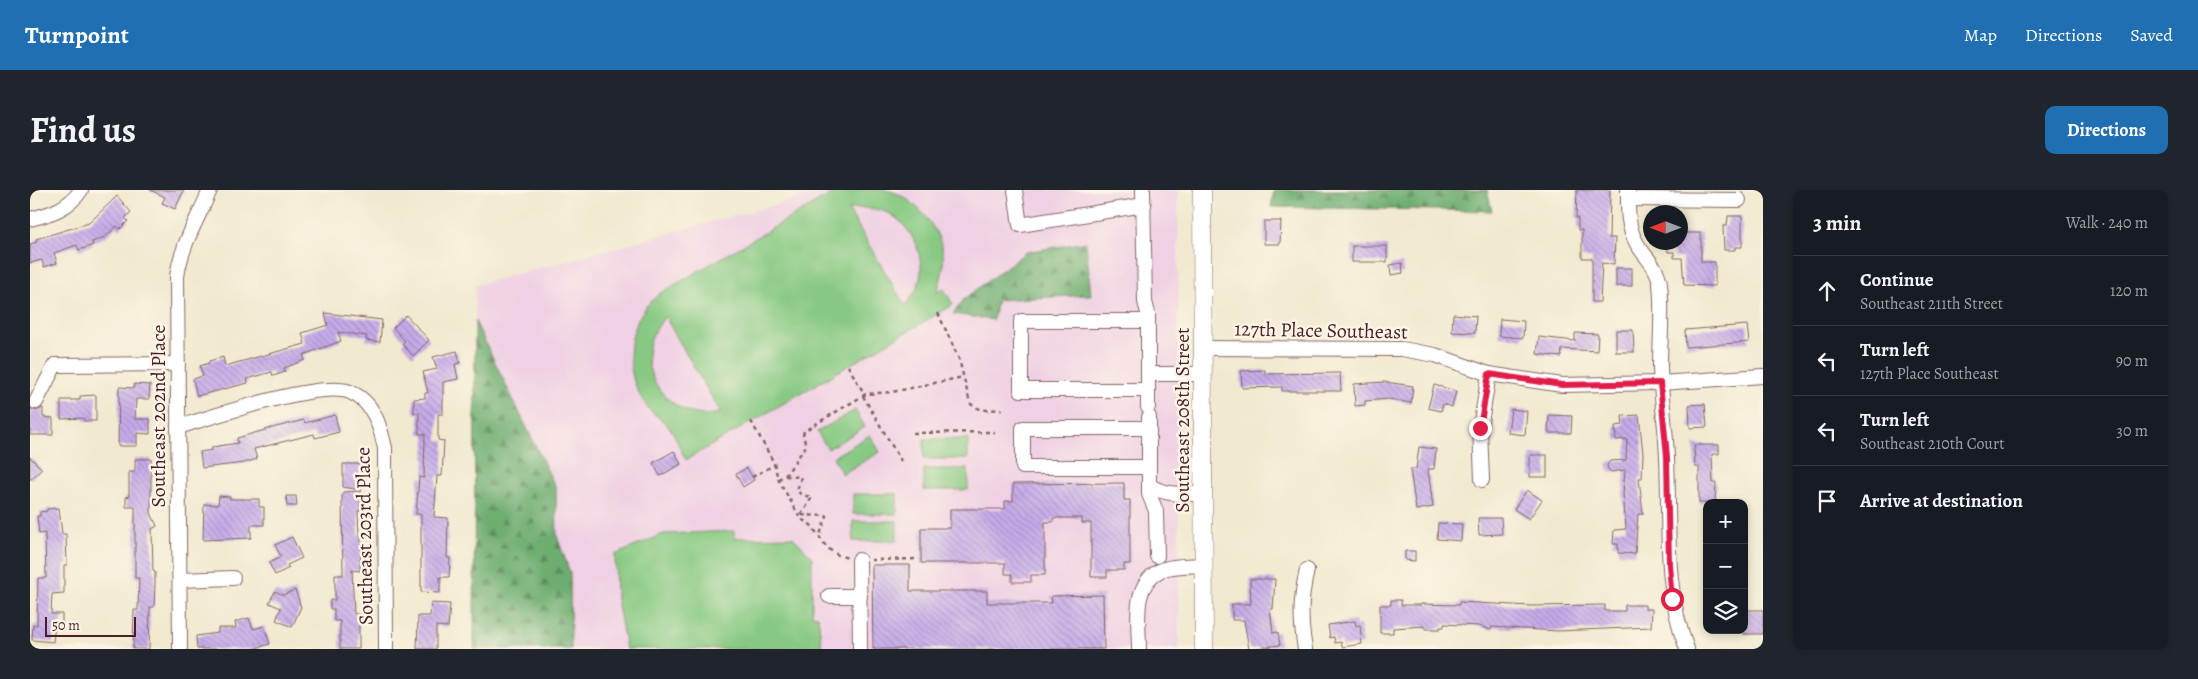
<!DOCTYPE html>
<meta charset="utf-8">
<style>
:root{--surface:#171b24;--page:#20242c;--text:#f1f3f6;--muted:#9ea1a6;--line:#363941;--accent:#1f6fb2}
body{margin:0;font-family:Alegreya,serif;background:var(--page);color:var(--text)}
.controls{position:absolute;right:15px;bottom:15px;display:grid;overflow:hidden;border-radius:10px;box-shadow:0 2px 8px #0003}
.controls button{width:45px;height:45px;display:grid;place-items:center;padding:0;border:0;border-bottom:1px solid var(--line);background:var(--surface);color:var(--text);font:25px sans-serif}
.compass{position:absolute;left:1613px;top:15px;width:45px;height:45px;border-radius:50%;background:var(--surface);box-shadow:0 2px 8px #0003;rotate:270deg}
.scale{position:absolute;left:15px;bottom:12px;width:91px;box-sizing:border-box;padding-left:5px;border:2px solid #4a1f2b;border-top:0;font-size:14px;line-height:18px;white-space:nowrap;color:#4a1f2b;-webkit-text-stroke:4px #fcf5e5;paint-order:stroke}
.stop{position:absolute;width:15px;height:15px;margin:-11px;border:4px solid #e11d48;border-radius:50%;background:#fff}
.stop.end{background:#e11d48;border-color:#fff;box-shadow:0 1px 5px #0008}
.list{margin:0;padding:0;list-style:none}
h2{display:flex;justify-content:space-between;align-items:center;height:65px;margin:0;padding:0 20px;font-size:21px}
h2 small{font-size:16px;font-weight:400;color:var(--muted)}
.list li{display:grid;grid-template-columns:32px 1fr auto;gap:15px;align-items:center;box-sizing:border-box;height:70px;padding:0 20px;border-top:1px solid var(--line)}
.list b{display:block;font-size:19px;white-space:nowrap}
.list p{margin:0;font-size:16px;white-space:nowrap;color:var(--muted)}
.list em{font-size:16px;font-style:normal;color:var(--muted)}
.icon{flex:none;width:28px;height:28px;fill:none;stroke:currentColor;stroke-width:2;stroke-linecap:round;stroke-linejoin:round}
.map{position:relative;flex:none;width:1733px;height:459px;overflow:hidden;border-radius:10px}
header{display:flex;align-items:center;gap:30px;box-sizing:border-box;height:70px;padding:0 25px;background:var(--accent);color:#fff}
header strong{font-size:24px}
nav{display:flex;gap:28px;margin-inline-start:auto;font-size:18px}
.intro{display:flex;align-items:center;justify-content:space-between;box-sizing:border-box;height:120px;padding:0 30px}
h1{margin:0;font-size:35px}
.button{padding:12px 22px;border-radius:10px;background:var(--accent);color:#fff;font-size:18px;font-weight:700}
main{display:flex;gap:30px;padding:0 30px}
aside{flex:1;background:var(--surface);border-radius:10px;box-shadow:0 2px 8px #0003}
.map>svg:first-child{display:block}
.built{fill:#f0d0e4}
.forest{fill:url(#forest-firs);stroke:#5c664e}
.pitch{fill:#87c982;stroke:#687456;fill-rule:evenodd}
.building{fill:url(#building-back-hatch)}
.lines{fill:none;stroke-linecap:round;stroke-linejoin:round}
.minor-casing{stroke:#846665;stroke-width:16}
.major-casing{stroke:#846665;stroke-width:19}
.path{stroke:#846665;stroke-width:2.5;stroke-dasharray:4 4;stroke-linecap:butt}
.minor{stroke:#fff;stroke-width:14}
.major{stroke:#fff;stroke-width:18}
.route{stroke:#e11d48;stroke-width:6}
.labels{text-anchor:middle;stroke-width:5;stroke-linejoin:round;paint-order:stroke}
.street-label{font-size:20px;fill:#4a1f2b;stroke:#fcf5e5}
</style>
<header>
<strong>Turnpoint</strong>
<nav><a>Map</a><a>Directions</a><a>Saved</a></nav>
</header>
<div class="intro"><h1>Find us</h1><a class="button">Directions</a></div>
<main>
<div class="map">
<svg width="1733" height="459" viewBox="0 0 1733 459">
<defs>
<pattern id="forest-firs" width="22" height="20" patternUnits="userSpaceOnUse" patternTransform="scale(1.25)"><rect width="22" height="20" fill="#6dad70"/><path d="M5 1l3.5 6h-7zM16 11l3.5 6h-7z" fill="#5c8c5c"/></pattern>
<pattern id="building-back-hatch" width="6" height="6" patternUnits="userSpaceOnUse" patternTransform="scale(1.25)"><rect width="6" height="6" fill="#c6acea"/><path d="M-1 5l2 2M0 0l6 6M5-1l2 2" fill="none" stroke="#a38bbe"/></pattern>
</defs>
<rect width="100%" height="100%" fill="#fcf5e5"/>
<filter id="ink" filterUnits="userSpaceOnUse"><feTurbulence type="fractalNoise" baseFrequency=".02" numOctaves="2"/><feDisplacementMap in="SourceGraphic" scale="10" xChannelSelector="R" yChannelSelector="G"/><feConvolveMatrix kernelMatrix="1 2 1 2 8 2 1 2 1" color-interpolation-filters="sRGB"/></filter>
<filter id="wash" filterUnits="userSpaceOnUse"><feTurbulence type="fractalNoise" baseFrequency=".0096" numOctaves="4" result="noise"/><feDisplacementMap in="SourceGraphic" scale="20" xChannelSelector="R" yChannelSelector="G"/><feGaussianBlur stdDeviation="1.12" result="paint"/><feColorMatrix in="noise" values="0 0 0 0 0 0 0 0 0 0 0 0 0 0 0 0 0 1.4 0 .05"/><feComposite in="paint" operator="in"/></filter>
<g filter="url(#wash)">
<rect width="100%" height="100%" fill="#f1ead0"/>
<path class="built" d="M 801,0 L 1148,0 L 1149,459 L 444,459 L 445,95 Z"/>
<g class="forest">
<path d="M 1244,0 L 1457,0 L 1462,21 L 1241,17 Z"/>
<path d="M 1056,52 L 1061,105 L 967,110 L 963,130 L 923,124 L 935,108 L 996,62 Z"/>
<path d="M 445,131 L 526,298 L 527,346 L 540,383 L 541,459 L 444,459 Z"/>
</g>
<g class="pitch">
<path d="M 813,0 C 826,0 843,0 856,0 C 882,5 910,37 913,63 C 915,77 911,89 907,102 L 914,99 L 923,115 L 656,270 C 650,260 646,244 638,236 C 631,228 622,224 616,215 C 596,188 595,149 613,121 C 617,114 624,109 629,104 L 803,3 ZM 833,18 C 843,19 854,20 862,25 C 885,40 899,75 886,100 C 883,106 878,111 875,116 L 818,19 ZM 634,127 L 635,127 L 691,223 C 684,224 675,226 667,224 C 635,218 607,180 622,147 C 625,140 630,134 634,127 Z"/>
<path d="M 825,220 L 835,237 L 798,259 L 787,242 Z"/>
<path d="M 840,245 L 850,262 L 812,284 L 803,267 Z"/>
<rect x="894" y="249" width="44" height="20"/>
<rect x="894" y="279" width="44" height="21"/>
<rect x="823" y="304" width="44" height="20"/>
<rect x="823" y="331" width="44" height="20"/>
<path d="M 704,341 L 705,348 L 763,347 L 782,367 L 782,425 L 788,426 L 792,459 L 596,459 L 586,404 L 585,365 L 633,344 Z"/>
</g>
<g id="blocks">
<g class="building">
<path d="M 120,0 L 154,0 L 145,19 L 132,13 L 135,7 Z"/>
<path d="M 1547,0 L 1580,0 L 1579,48 L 1585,48 L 1584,74 L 1572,73 L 1570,112 L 1562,112 L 1562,68 L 1552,68 L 1552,40 L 1548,40 L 1548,28 L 1546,28 Z"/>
<path d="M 87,6 L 101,22 L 95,28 L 98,31 L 90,39 L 87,36 L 75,47 L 62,52 L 63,55 L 49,60 L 47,55 L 24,63 L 27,73 L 14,77 L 12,70 L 0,73 L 0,54 L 7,52 L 6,49 L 59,33 Z"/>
<path d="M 1698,26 L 1712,26 L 1712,57 L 1705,57 L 1705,60 L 1694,60 L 1693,36 L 1697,36 Z"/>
<path d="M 1234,31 L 1251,31 L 1250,54 L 1234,54 Z"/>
<path d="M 1650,43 L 1671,43 L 1671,72 L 1685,72 L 1685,96 L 1654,95 L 1652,68 L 1644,68 L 1644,62 L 1638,62 L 1637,52 L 1650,52 Z"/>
<rect x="1322" y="56" width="35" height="16"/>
<path d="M 1372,73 L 1373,83 L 1361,85 L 1360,75 Z"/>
<rect x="1586" y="78" width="16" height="18"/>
<path d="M 295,123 L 352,130 L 350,152 L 336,150 L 337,146 L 308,142 L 311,151 L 273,165 L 275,170 L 254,178 L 255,182 L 243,186 L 242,182 L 217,189 L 218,193 L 167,206 L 163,189 L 173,186 L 170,176 L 179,173 L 179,171 L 193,167 L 195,176 L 275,154 L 272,143 L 298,135 Z"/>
<path d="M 1423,124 L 1446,126 L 1445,143 L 1422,142 Z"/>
<path d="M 376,125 L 399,150 L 383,166 L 372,154 L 375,151 L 363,138 Z"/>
<path d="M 1470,129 L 1494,131 L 1493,148 L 1469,146 Z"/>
<path d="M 1717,135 L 1719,152 L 1656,157 L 1655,140 Z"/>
<path d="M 1586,140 L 1603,140 L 1604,162 L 1586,162 Z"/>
<path d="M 1545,143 L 1568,144 L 1567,161 L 1532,159 L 1531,167 L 1507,164 L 1509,147 L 1545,151 Z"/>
<path d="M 427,161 L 430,173 L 425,174 L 428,189 L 413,192 L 413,224 L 408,224 L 408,250 L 414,251 L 412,286 L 407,286 L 404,327 L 418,328 L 417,368 L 420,368 L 419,387 L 410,387 L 410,403 L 391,402 L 391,324 L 386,324 L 389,287 L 394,288 L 395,244 L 389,244 L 389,223 L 384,223 L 384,209 L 395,208 L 395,203 L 398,203 L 393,182 L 407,179 L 403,167 Z"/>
<path d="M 1235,180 L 1235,184 L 1310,183 L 1311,201 L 1252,201 L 1252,197 L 1212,198 L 1211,181 Z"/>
<path d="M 1355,192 L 1383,196 L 1381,213 L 1359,209 L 1335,211 L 1335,215 L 1325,216 L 1324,194 Z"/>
<path d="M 104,194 L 120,195 L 119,209 L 106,209 L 105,229 L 120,229 L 120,244 L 107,243 L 107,256 L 88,256 L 89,197 L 104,198 Z"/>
<path d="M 1404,195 L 1426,201 L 1422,217 L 1413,214 L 1411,221 L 1398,218 Z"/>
<path d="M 66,205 L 66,231 L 54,231 L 54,228 L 31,229 L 31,210 L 50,210 L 50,206 Z"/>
<path d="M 1675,214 L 1677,237 L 1660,238 L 1659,215 Z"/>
<path d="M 0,218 L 6,221 L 13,218 L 13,227 L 23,228 L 23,245 L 0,245 Z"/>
<path d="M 1481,219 L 1497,221 L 1495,245 L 1478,243 Z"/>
<path d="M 305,225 L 309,242 L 285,248 L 284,244 L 224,259 L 227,269 L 214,273 L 172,278 L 170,262 L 182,260 L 182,257 L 208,253 L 207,248 L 242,238 L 274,230 L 275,233 Z"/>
<path d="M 1519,225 L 1542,226 L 1541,243 L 1518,243 Z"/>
<path d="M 1609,225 L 1613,264 L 1612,288 L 1609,288 L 1613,324 L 1608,324 L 1605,364 L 1588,363 L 1588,354 L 1583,354 L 1584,340 L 1596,339 L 1593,303 L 1595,280 L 1581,282 L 1578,279 L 1577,275 L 1580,271 L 1596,270 L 1597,249 L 1586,250 L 1585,236 L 1593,235 L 1592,226 Z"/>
<path d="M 1664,255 L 1689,255 L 1689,264 L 1682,264 L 1683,293 L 1686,293 L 1685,313 L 1669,313 L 1669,277 L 1665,277 Z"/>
<path d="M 1389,257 L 1406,259 L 1404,279 L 1398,279 L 1403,317 L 1386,320 L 1380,279 L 1386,279 Z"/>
<path d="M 644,261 L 651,274 L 630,286 L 623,273 Z"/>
<rect x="1500" y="265" width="17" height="22"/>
<path d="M 0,267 L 12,279 L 0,290 Z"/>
<path d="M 105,269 L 121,269 L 121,323 L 127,336 L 122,339 L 123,381 L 125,382 L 125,394 L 124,417 L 120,417 L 119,459 L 103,459 L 104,420 L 108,420 L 109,388 L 105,388 L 105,317 L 96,317 L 96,306 L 99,307 L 99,282 L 105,282 Z"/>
<path d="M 313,274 L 330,274 L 331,300 L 313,297 Z"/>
<path d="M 717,278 L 724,290 L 713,297 L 706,284 Z"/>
<path d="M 1094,293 L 1094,310 L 1100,310 L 1100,374 L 1094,374 L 1094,380 L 1077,380 L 1077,387 L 1061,387 L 1061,333 L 1052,333 L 1052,328 L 1023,328 L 1023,332 L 1015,332 L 1015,385 L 1001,385 L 1001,392 L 982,392 L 982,384 L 975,384 L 975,373 L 891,373 L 891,338 L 920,338 L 920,319 L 975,319 L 975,311 L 983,311 L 983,294 Z"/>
<path d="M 1497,300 L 1512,310 L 1499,329 L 1484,319 Z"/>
<path d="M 330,301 L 330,321 L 328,321 L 329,346 L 331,346 L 330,381 L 322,380 L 324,424 L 329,424 L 329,459 L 310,459 L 310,431 L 304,431 L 304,419 L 300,419 L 300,410 L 305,410 L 305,385 L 313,385 L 312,307 L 313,302 Z"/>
<path d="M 189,306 L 200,307 L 200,309 L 229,309 L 229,317 L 234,317 L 234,335 L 221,335 L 221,348 L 173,350 L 174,314 L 188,315 Z"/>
<path d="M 256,306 L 266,306 L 267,316 L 257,316 Z"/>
<path d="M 29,318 L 32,344 L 36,344 L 37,375 L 34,375 L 34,403 L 22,404 L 21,424 L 32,424 L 32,434 L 25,434 L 23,452 L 2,450 L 3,435 L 7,435 L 8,388 L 16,388 L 15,343 L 9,344 L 7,326 L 10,326 L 10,322 L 17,321 L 17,319 Z"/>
<path d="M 1448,328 L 1471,328 L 1472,344 L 1449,345 Z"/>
<path d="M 1408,333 L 1432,334 L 1431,351 L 1407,349 Z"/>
<path d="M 262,347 L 272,368 L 257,375 L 259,378 L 245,385 L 239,373 L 251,367 L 245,355 Z"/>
<path d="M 1375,361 L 1385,361 L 1385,371 L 1375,370 Z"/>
<path d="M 842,375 L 880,375 L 880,401 L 957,401 L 957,413 L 1022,413 L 1021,406 L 1073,405 L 1074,459 L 843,459 Z"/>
<path d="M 1220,389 L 1245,389 L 1243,419 L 1240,419 L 1243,443 L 1248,442 L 1250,455 L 1219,459 L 1214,430 L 1202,430 L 1202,414 L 1221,414 Z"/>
<path d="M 265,400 L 271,417 L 262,437 L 246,430 L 251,418 L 239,413 L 245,401 L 253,405 Z"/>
<path d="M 1361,410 L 1371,410 L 1371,415 L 1391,415 L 1391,414 L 1429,415 L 1429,412 L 1501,416 L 1575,415 L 1575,421 L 1595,421 L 1595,415 L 1615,415 L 1615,419 L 1622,419 L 1621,437 L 1528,441 L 1462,437 L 1461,440 L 1449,436 L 1414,434 L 1414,437 L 1410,437 L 1410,439 L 1395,439 L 1395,436 L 1363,438 L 1363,443 L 1350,443 L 1350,415 L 1361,415 Z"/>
<path d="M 401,413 L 420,414 L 418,437 L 406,436 L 406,459 L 387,459 L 388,426 L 400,426 Z"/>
<rect x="1714" y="420" width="19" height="24"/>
<path d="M 219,428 L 223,439 L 234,436 L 240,454 L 223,459 L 167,459 L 166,446 L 188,443 L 188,438 L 206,438 L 205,432 Z"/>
<path d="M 1325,431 L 1326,436 L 1330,435 L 1332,454 L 1312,457 L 1311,452 L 1305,453 L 1304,447 L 1300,448 L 1298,435 Z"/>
</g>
</g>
</g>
<g filter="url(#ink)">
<use href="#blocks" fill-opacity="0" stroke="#846665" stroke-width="1"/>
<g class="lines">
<g class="minor-casing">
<g id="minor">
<path d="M 985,0 L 990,35 L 1114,15"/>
<path d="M 1113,0 L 1115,112 L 1118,123 L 1118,217"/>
<path d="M 1598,0 C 1598,18 1597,36 1606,52 C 1614,67 1628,76 1630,94 C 1633,121 1630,150 1630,177 C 1631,208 1636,238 1637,268 C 1640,332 1633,398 1657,459"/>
<path d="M 1598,9 L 1709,10"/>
<path d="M 0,29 C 21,24 39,18 51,0"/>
<path d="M 1118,131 L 991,131 L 991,200 L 1118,200"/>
<path d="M 1173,158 L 1372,159 L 1405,165 L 1459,184 L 1532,195 L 1630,193 L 1733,186"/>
<path d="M 1118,184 L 1173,184"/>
<path d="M 6,212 L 25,175 L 148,174"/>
<path d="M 1119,227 L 1119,304 L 1126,321 L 1127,366"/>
<path d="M 148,237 C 183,227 290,190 320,202 C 344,212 350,236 355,258 L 356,459"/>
<path d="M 1119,238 L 993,238 L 993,277 L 1119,277"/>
<path d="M 1452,290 L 1450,238 L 1459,184"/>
<path d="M 1119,295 C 1135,306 1154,304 1174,304"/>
<path d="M 829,370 L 830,459"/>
<path d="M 150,390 L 203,388"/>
<path d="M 799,406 L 830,406"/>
<path d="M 150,459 L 147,87 C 151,55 168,29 180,0"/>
<path d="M 1109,459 C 1109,433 1101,394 1131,380 C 1143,375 1161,376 1174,375"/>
<path d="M 1275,459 C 1270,429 1270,410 1277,380"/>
</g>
</g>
<g class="major-casing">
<path id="major" d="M 1172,0 L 1174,459"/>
</g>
<g class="path">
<path d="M 908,123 L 929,169 L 940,213 C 949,222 960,220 972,219"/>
<path d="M 818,176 L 835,205"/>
<path d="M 833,206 L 871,271"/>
<path d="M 721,231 L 744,273 L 748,289 L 771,329 L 781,335 L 797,358 L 808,365 L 818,368"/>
<path d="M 883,243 L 965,242"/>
<path d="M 755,286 L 776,256 L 773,245 L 774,241 L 836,204 L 862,202 L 933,187"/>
<path d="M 722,287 L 744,275"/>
<path d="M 748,289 L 755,286 L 771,287 L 767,301 L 772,305 L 782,307 L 774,321 L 769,325 L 797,326 L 789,347"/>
<path d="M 841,370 L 887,369"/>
</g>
<use href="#minor" class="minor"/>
<use href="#major" class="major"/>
</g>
</g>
<g class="lines" filter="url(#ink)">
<path class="route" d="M 1450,238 L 1459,184 L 1532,195 L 1630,193 L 1637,267 L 1639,375 L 1642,409"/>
</g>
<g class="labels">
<g class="street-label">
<text transform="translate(1291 140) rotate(1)" y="7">127th Place Southeast</text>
<text transform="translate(128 226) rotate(-90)" y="7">Southeast 202nd Place</text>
<text transform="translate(1152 230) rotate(-90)" y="7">Southeast 208th Street</text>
<text transform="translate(334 346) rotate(-91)" y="7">Southeast 203rd Place</text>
</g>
</g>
</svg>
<div class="controls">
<button>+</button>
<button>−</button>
<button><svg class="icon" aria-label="layers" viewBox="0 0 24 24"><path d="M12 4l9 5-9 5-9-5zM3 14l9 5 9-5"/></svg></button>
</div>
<svg class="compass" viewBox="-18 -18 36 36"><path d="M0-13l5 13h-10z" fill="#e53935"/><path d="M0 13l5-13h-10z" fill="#9ea1a6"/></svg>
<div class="scale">50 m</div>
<div class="stop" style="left:1642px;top:409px"></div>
<div class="stop end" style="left:1450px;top:238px"></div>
</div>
<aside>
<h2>3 min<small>Walk · 240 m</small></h2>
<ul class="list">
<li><svg class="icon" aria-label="ahead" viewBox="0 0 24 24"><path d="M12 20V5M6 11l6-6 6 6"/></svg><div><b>Continue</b><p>Southeast 211th Street</p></div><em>120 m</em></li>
<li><svg class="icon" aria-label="left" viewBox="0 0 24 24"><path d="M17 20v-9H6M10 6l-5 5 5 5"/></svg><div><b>Turn left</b><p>127th Place Southeast</p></div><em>90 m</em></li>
<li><svg class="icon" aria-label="left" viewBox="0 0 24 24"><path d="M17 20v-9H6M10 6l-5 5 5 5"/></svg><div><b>Turn left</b><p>Southeast 210th Court</p></div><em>30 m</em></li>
<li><svg class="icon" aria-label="arrive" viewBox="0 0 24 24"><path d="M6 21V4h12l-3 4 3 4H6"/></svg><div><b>Arrive at destination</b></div></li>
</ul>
</aside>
</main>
